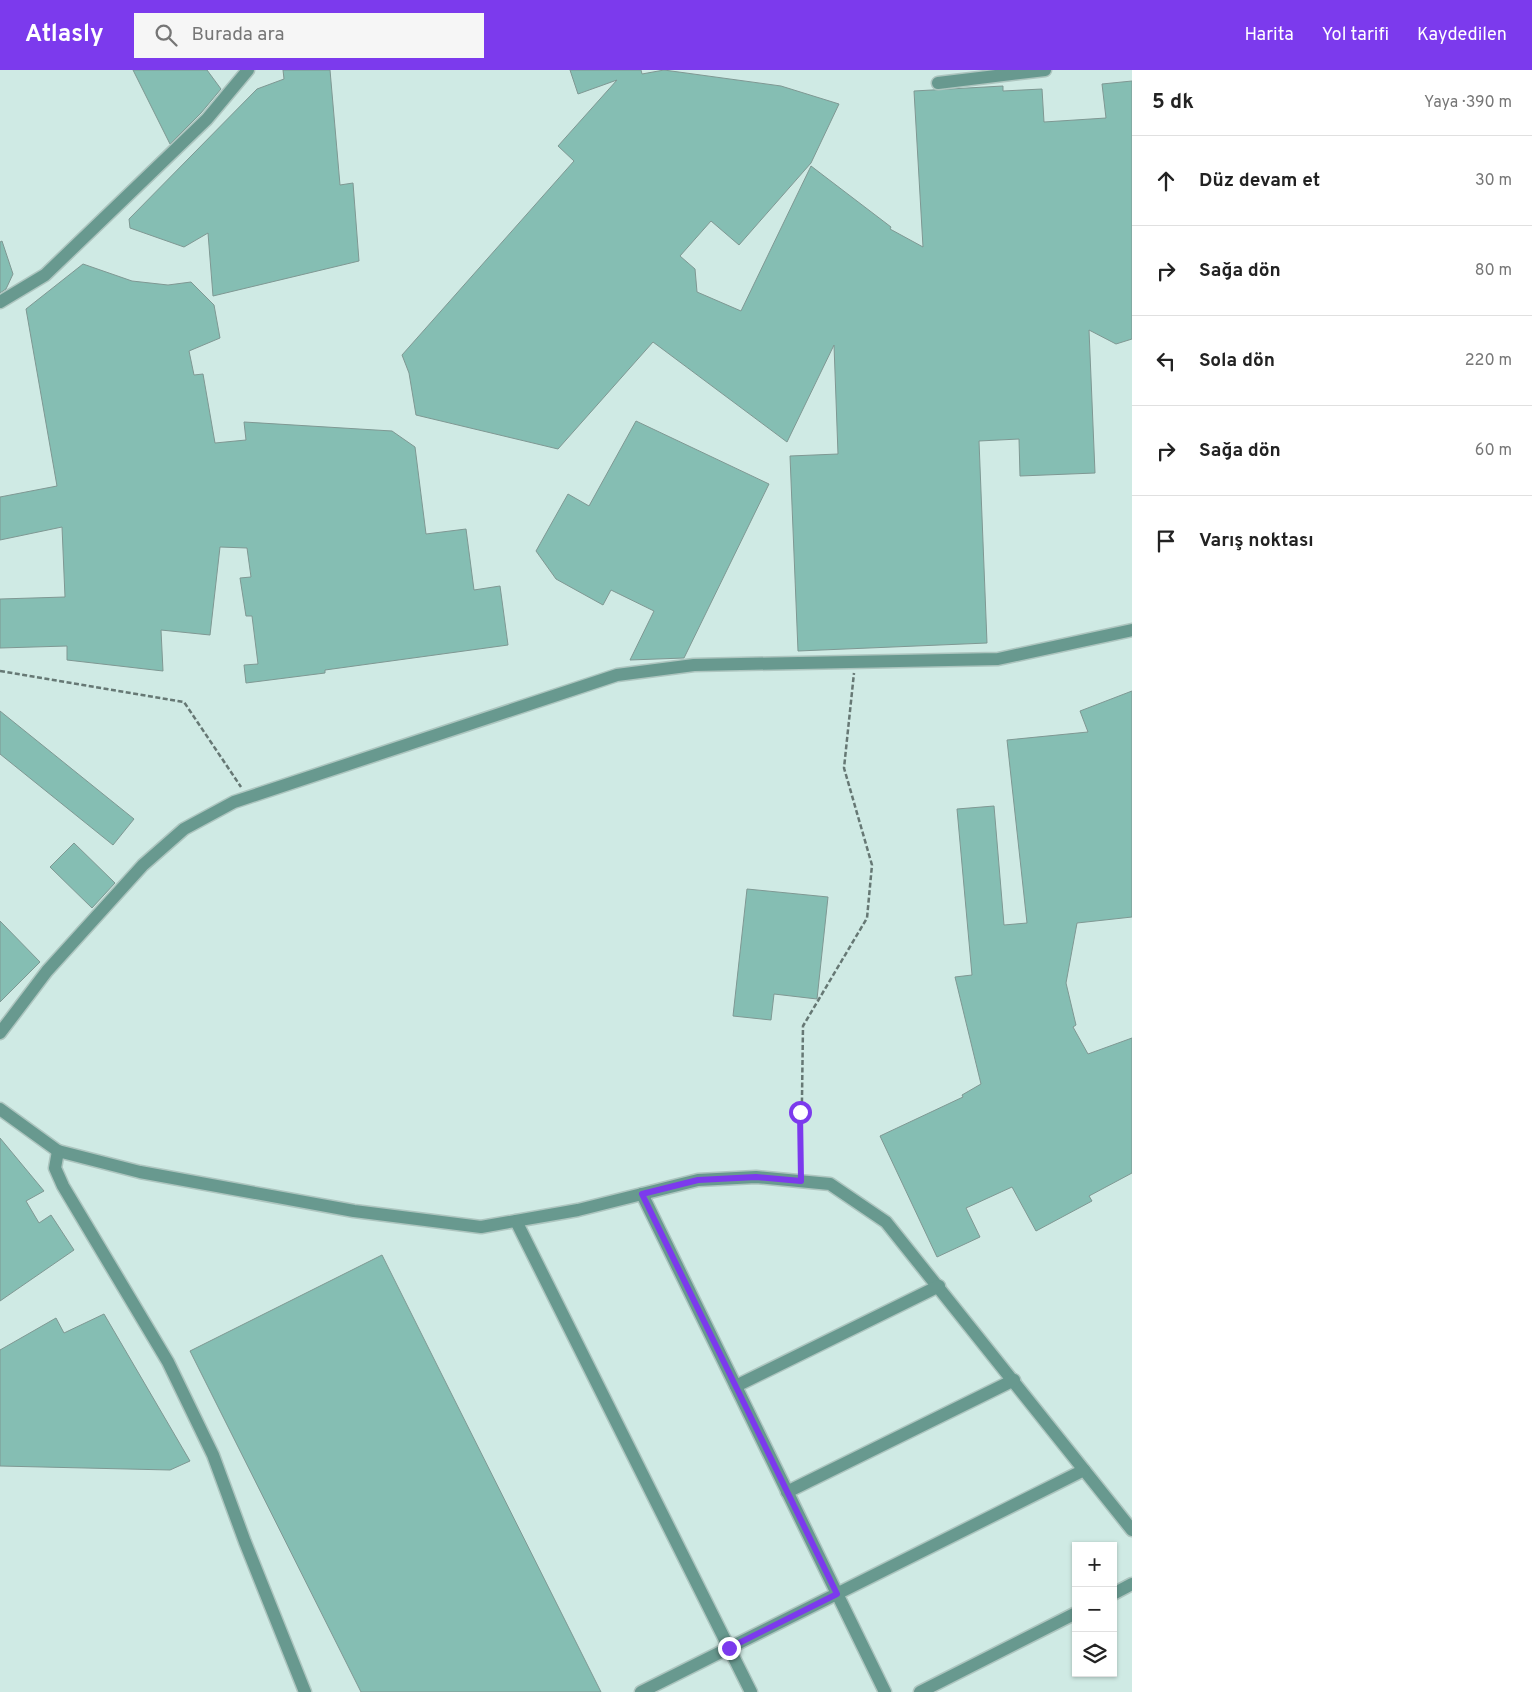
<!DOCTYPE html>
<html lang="tr">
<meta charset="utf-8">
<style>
:root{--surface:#fff;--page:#f6f6f6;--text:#222;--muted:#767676;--line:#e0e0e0;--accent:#7c3aed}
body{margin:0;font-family:Overpass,sans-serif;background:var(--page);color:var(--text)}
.controls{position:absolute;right:15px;bottom:15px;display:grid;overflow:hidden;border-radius:0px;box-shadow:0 1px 4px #0004}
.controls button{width:45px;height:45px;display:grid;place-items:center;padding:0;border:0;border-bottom:1px solid var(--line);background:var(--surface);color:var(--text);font:25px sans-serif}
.stop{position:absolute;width:15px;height:15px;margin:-11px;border:4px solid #7c3aed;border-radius:50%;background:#fff}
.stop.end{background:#7c3aed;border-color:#fff;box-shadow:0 1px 5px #0008}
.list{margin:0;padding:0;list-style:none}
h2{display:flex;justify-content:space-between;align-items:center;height:65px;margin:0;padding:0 20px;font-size:21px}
h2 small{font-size:16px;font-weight:400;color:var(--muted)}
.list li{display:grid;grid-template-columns:32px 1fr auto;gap:15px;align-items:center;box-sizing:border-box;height:90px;padding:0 20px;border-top:1px solid var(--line)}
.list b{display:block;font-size:19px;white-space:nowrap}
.list em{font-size:16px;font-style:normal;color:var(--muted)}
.icon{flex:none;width:28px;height:28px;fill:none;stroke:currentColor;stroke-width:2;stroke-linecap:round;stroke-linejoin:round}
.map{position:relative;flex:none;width:1132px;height:1622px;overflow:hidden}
header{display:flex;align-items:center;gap:30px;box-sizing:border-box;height:70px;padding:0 25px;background:var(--accent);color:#fff}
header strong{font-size:24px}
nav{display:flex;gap:28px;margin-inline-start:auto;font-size:18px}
.search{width:350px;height:45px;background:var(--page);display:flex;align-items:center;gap:12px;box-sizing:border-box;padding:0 18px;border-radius:0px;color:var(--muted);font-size:19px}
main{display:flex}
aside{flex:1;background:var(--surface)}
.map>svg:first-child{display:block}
.building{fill:#85beb3;stroke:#7f9893}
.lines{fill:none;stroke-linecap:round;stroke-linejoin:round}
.minor-casing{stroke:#adc5bf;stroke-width:15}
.path{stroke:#667874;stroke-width:2.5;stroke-dasharray:5 2.5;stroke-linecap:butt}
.minor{stroke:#68998f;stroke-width:12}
.route{stroke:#7c3aed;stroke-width:6}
</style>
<header>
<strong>Atlasly</strong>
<div class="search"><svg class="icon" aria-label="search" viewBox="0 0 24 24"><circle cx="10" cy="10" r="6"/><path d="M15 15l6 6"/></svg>Burada ara</div>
<nav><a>Harita</a><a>Yol tarifi</a><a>Kaydedilen</a></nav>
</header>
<main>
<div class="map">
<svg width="1132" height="1622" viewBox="0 0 1132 1622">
<rect width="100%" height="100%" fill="#cfeae4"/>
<g class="building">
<path d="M 133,0 L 207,0 L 221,19 L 201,43 L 170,74 Z"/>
<path d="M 283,0 L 330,0 L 340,115 L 353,113 L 359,191 L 213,226 L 208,163 L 184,177 L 130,158 L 129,149 L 257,19 L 284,9 Z"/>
<path d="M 570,0 L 641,0 L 642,4 L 664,0 L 781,16 L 839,34 L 811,93 L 739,175 L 711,151 L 680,186 L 695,199 L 697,222 L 741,241 L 811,96 L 891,157 L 890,159 L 923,177 L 914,21 L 1003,16 L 1003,21 L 1042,19 L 1044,52 L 1106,48 L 1102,14 L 1132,11 L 1132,269 L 1116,274 L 1089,260 L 1095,403 L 1020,406 L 1019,369 L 979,371 L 987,573 L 798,581 L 790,386 L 838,384 L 834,275 L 787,372 L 653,272 L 558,379 L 416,345 L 409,303 L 402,285 L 574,91 L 558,76 L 617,10 L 578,24 Z"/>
<path d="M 2,171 L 13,204 L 6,219 L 0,223 L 0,172 Z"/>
<path d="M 83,194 L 132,211 L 168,215 L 191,212 L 214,235 L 220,268 L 189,281 L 194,305 L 203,304 L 215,373 L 246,370 L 244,352 L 392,361 L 415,377 L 426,464 L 466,459 L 474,520 L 500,516 L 508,575 L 325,600 L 325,603 L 246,613 L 244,595 L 258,594 L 252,546 L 246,546 L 240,508 L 251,507 L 247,478 L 220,477 L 210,565 L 161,560 L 163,601 L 67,590 L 67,576 L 0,578 L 0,529 L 65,527 L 62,457 L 0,470 L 0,427 L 57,416 L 26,239 Z"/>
<path d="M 636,351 L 769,414 L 684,588 L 630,590 L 654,541 L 611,520 L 603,535 L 556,509 L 536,481 L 568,424 L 589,436 Z"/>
<path d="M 1132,621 L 1132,847 L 1077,853 L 1066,913 L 1076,955 L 1073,957 L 1088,984 L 1132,968 L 1132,1103 L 1089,1126 L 1092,1131 L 1036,1161 L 1012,1117 L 966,1138 L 980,1167 L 937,1187 L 880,1066 L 963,1027 L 962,1025 L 981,1014 L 955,907 L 972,905 L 957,739 L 994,736 L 1004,855 L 1027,853 L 1007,670 L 1088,662 L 1080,641 Z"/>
<path d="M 0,641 L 134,749 L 113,775 L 0,684 Z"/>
<path d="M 74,773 L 115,813 L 92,838 L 50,797 Z"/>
<path d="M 747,819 L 828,827 L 817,929 L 774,924 L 771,950 L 733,946 Z"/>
<path d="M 0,851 L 40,892 L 0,932 Z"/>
<path d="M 0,1068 L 44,1121 L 26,1131 L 39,1153 L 51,1145 L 74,1180 L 0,1231 Z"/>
<path d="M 382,1185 L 441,1303 L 601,1622 L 361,1622 L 190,1281 Z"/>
<path d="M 104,1244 L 190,1391 L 170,1400 L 0,1396 L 0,1280 L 56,1248 L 64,1263 Z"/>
</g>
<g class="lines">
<g class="minor-casing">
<g id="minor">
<path d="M 938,13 L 1045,0"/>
<path d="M 0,232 L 45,205 L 207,49 L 248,0"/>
<path d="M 0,963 L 47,901 L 143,795 L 184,759 L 234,732 L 617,605 L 694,595 L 998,589 L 1132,560"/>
<path d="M 0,1039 L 58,1081 L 140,1102 L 354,1141 L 481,1157 L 578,1140 L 698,1110 L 756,1107 L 830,1114 L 886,1152 L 1132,1460"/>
<path d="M 58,1081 L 55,1098 L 63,1116 L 168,1292 L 213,1385 L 245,1472 L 305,1622"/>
<path d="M 642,1124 L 885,1622"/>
<path d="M 516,1151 L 751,1622"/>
<path d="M 736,1316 L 939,1216"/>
<path d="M 787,1422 L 1014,1310"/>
<path d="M 1113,1524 L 1132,1514"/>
<path d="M 641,1622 L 1084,1400"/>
<path d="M 920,1622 L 1076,1543"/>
</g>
</g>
<g class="path">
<path d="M 0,601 L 184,632 L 241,717"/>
<path d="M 801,1100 L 803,956 L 867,848 L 872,795 L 844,698 L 854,603"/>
</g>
<use href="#minor" class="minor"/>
</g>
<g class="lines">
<path class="route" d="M 729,1578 L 837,1524 L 642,1124 L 698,1110 L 756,1107 L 801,1111 L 800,1042"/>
</g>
</svg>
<div class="controls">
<button>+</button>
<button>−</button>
<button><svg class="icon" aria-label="layers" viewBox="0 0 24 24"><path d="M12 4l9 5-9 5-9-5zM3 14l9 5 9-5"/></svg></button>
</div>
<div class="stop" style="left:800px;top:1042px"></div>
<div class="stop end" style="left:729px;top:1578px"></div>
</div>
<aside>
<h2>5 dk<small>Yaya · 390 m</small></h2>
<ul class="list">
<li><svg class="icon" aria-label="ahead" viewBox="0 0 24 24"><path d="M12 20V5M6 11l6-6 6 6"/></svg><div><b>Düz devam et</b></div><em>30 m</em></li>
<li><svg class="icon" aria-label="right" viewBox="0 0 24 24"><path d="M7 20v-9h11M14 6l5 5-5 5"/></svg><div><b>Sağa dön</b></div><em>80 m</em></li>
<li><svg class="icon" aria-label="left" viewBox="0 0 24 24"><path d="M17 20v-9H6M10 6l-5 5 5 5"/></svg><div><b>Sola dön</b></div><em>220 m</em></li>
<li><svg class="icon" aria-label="right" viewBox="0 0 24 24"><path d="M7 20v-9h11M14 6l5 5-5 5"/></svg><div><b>Sağa dön</b></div><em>60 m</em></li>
<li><svg class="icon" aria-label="arrive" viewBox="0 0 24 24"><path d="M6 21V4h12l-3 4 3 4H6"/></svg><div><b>Varış noktası</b></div></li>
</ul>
</aside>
</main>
